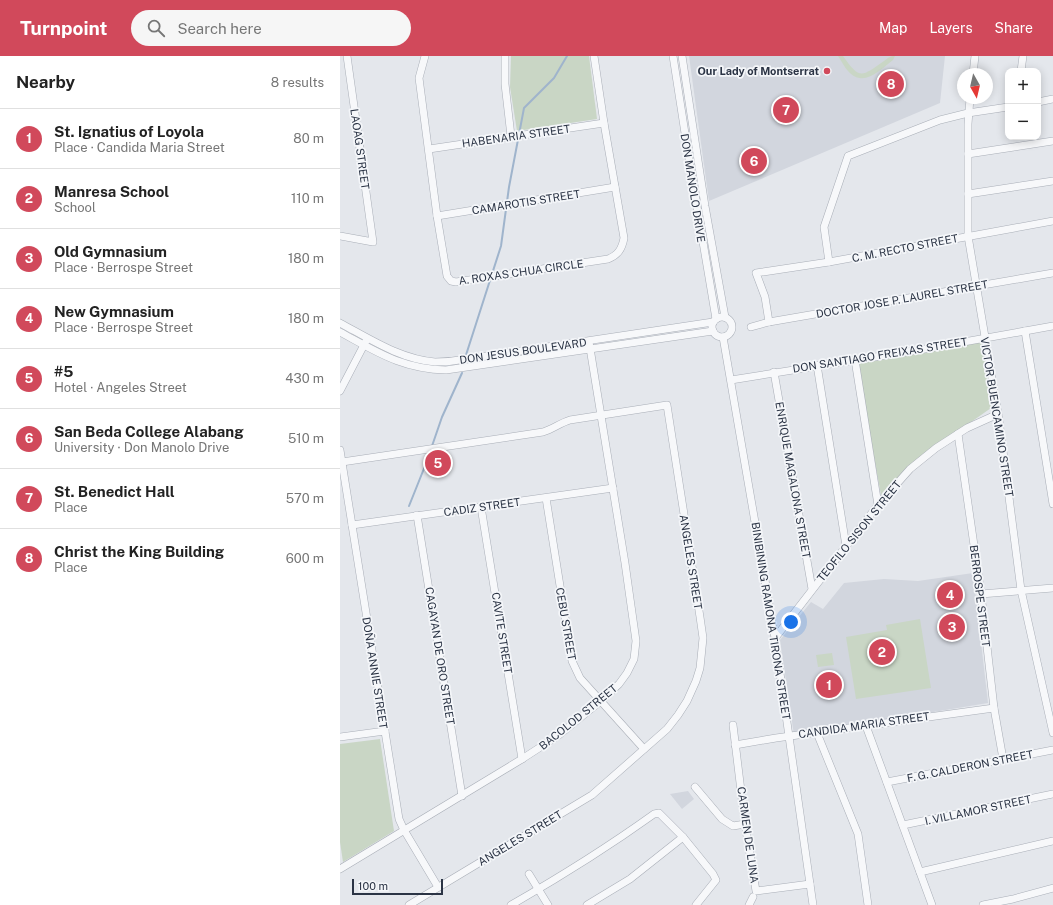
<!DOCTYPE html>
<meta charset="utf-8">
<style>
:root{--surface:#fff;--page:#f6f6f6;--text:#222;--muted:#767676;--line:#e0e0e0;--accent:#d1495b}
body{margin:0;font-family:"Public Sans",sans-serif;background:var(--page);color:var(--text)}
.controls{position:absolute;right:12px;top:12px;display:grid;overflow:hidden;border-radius:8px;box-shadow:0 2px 10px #0003}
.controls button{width:36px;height:36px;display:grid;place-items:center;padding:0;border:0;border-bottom:1px solid var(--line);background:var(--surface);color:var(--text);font:20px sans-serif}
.compass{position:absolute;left:617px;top:12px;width:36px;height:36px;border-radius:50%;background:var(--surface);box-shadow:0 2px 10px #0003;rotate:172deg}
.scale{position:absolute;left:12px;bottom:10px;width:91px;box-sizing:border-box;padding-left:4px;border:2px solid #2b3445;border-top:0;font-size:11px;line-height:14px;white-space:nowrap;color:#2b3445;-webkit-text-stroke:3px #f4f6f9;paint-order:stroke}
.you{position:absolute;left:451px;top:566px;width:14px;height:14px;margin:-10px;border:3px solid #fff;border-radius:50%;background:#1a73e8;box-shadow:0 0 0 6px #1a73e833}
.badge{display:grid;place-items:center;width:26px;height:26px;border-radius:50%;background:var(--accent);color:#fff;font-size:13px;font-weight:700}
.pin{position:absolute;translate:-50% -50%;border:2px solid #fff;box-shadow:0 1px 4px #0006}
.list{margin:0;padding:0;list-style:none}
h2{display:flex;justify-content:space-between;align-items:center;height:52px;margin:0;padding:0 16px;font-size:17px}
h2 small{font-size:13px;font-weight:400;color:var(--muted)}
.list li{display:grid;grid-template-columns:26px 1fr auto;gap:12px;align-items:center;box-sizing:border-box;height:60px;padding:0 16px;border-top:1px solid var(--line)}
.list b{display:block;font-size:15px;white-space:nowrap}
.list p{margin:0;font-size:13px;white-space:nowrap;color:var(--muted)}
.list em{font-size:13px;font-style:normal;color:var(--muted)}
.icon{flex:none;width:22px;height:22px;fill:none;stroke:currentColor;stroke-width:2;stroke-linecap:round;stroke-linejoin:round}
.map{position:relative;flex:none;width:713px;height:849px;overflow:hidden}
header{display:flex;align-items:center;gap:24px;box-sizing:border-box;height:56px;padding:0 20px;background:var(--accent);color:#fff}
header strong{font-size:19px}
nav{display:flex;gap:22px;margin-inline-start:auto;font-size:14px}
.search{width:280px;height:36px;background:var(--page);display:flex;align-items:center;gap:10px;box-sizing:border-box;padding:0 14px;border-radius:22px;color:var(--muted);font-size:15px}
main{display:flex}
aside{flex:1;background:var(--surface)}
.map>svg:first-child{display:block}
.built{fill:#d2d6de}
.green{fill:#c9d6c5}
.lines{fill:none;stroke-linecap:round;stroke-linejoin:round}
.stream{stroke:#9fb4cc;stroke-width:2}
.minor-casing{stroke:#a9aeb7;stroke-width:8}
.minor{stroke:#f7f8fa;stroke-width:7}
.poi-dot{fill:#d1495b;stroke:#f4f6f9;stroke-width:1.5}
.labels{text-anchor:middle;stroke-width:3.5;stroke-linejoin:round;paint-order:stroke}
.poi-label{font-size:11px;font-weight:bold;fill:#2b3445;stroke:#f4f6f9;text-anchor:end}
.street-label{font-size:11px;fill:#2b3445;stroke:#f4f6f9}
</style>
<header>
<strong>Turnpoint</strong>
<div class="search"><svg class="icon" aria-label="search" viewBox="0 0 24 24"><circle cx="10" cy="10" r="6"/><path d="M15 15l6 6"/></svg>Search here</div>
<nav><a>Map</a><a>Layers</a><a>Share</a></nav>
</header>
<main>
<aside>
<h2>Nearby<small>8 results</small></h2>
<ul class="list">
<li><span class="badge">1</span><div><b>St. Ignatius of Loyola</b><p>Place · Candida Maria Street</p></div><em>80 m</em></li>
<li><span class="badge">2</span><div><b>Manresa School</b><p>School</p></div><em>110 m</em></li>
<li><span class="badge">3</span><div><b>Old Gymnasium</b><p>Place · Berrospe Street</p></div><em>180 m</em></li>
<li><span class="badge">4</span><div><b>New Gymnasium</b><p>Place · Berrospe Street</p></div><em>180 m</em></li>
<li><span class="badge">5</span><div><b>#5</b><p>Hotel · Angeles Street</p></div><em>430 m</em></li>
<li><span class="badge">6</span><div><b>San Beda College Alabang</b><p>University · Don Manolo Drive</p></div><em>510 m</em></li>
<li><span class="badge">7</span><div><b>St. Benedict Hall</b><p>Place</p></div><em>570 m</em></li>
<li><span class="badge">8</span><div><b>Christ the King Building</b><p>Place</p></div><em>600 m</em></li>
</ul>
</aside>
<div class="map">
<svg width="713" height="849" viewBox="0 0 713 849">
<rect width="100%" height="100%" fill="#e4e7ec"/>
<g class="built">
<path d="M 349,0 L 605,0 L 600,47 L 369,145 Z"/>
<path d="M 633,517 L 648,647 L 454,679 L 440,584 L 471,546 L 483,553 L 504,527 L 544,523 L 578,525 Z"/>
<path d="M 348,735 L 354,743 L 342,753 L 330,738 Z"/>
</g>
<g class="green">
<path d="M 171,0 L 249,0 L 257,63 L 177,75 L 170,31 Z"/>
<path d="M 498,0 L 503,0 C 520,24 521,21 544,5 C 548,2 550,0 555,0 L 553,4 C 541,13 526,30 511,18 C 506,14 502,6 498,0 Z"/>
<path d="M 642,285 L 651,352 L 587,397 L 541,439 L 516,305 Z"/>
<path d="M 580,563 L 591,632 L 516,643 L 506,581 L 547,574 L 546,569 Z"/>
<path d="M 492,597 L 494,609 L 478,611 L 476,599 Z"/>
<path d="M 40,683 L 54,775 L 3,806 L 0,786 L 0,688 Z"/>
</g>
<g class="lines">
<g class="stream">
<path d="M 126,299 L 161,190 L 169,131 L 184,52 L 214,22 L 227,0"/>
<path d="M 92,390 L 102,361 L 122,317"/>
<path d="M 69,450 L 87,405"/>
</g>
<g class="minor-casing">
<g id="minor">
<path d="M 85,0 L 79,22 L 97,160 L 107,220 L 111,225 L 116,226 L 268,203 C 278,199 282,193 284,182 L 264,67 L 254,0"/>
<path d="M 165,0 L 165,28 L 171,80"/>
<path d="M 333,0 L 349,103 L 376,263"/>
<path d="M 342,0 L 365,150 L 385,261"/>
<path d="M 681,15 L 683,0"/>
<path d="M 633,18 L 635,0"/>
<path d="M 630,42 L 628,68 L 628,180 L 659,364 L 681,534 L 713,677"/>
<path d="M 698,46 L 713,43"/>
<path d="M 89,93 L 264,67"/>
<path d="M 628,98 L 713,85"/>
<path d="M 628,138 L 713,125"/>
<path d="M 97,160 L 275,131"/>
<path d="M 0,180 L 33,186 L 7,0"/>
<path d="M 489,206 L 484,171 L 508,100 L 600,64 L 628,57 L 668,51"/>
<circle cx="382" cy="271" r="10"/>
<path d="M 429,266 L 425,241 L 416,217 L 489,206 L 713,165"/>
<path d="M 0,267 C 30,283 60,303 95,306 C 105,306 116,305 126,303 L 373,266"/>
<path d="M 411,271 L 429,266 L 713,217"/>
<path d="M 685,275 L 713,448"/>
<path d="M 0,276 C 37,296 62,313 106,314 L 373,275"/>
<path d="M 383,281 L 435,582 L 473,849"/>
<path d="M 515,304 L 538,449"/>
<path d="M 477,309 L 506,490"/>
<path d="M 434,316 L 472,533"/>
<path d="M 391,324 L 579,294 L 713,270"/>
<path d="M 0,335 L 26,285"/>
<path d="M 618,378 L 641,538 L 654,652 L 663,703"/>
<path d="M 0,394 L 59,763 L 64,774 L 98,831"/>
<path d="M 2,406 L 203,376 C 213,373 220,367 230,364 L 327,349 L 360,561 L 363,582 L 360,612 L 356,625 L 347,645 L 338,659 L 327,673 L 252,739 L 69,849"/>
<path d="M 206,442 L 232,605 L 240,622 L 304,693"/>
<path d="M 141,451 L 182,703"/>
<path d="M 77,459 L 122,740"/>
<path d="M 12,469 L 273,432"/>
<path d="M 641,538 L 713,532"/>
<path d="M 435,582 L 538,449 L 570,413 L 596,392 L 627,372 L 658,358"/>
<path d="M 393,669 L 405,768 L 416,835 L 470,828"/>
<path d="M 526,670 L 592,849"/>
<path d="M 477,677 L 518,778 L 528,849"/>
<path d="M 0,681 L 45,675"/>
<path d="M 395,689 L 436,682 L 654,652"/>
<path d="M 547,726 L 713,694"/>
<path d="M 355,731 L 382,763 L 393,770 L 405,768"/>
<path d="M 563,769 L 713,738"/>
<path d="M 0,813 L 182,703 L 219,679 L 262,644 L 279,628 L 287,617 L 294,603 L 296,585 L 285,507 L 249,286"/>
<path d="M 580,816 L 713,785"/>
<path d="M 189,818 L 208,849"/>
<path d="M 171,849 C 220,821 268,791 314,758 L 319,757 L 343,781 L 373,818 L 376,824 L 356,849"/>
<path d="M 247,849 L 290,823 L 343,781"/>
<path d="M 409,849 L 413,841"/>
<path d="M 643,849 L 673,843 L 713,832"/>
</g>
</g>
<use href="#minor" class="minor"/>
</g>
<circle class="poi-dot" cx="487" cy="15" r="4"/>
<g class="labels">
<g class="poi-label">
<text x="479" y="19">Our Lady of Montserrat</text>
</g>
<g class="street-label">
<text transform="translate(176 80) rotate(-8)" y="4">HABENARIA STREET</text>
<text transform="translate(20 93) rotate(82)" y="4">LAOAG STREET</text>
<text transform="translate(353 132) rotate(81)" y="4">DON MANOLO DRIVE</text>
<text transform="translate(186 146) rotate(-9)" y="4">CAMAROTIS STREET</text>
<text transform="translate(565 192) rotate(-11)" y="4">C. M. RECTO STREET</text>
<text transform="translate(181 216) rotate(-8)" y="4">A. ROXAS CHUA CIRCLE</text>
<text transform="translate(562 243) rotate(-10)" y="4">DOCTOR JOSE P. LAUREL STREET</text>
<text transform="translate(183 295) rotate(-8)" y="4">DON JESUS BOULEVARD</text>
<text transform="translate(540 299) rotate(-9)" y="4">DON SANTIAGO FREIXAS STREET</text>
<text transform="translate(657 361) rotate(81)" y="4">VICTOR BUENCAMINO STREET</text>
<text transform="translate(453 424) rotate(80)" y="4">ENRIQUE MAGALONA STREET</text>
<text transform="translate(142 451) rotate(-8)" y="4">CADIZ STREET</text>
<text transform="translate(519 475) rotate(-51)" y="4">TEOFILO SISON STREET</text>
<text transform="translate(351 506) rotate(81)" y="4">ANGELES STREET</text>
<text transform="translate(640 540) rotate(83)" y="4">BERROSPE STREET</text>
<text transform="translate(431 565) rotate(81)" y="4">BINIBINING RAMONA TIRONA STREET</text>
<text transform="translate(226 568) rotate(80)" y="4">CEBU STREET</text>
<text transform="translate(162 577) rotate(81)" y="4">CAVITE STREET</text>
<text transform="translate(100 600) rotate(81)" y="4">CAGAYAN DE ORO STREET</text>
<text transform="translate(35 617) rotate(81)" y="4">DOÑA ANNIE STREET</text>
<text transform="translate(238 661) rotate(-39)" y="4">BACOLOD STREET</text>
<text transform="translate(524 669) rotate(-8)" y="4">CANDIDA MARIA STREET</text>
<text transform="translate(630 710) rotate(-11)" y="4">F. G. CALDERON STREET</text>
<text transform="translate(638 754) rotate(-12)" y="4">I. VILLAMOR STREET</text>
<text transform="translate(408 779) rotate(82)" y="4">CARMEN DE LUNA</text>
<text transform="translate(180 782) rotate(-31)" y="4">ANGELES STREET</text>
</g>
</g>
</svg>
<div class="controls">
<button>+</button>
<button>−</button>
</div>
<svg class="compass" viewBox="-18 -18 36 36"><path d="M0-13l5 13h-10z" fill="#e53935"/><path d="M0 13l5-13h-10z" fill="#767676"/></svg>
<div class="scale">100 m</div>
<div class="you"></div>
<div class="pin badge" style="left:489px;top:629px">1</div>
<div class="pin badge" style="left:542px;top:596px">2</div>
<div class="pin badge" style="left:612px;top:571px">3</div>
<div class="pin badge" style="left:610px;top:539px">4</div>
<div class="pin badge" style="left:98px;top:407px">5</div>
<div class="pin badge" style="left:414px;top:105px">6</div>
<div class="pin badge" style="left:446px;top:54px">7</div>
<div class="pin badge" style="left:551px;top:28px">8</div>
</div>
</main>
